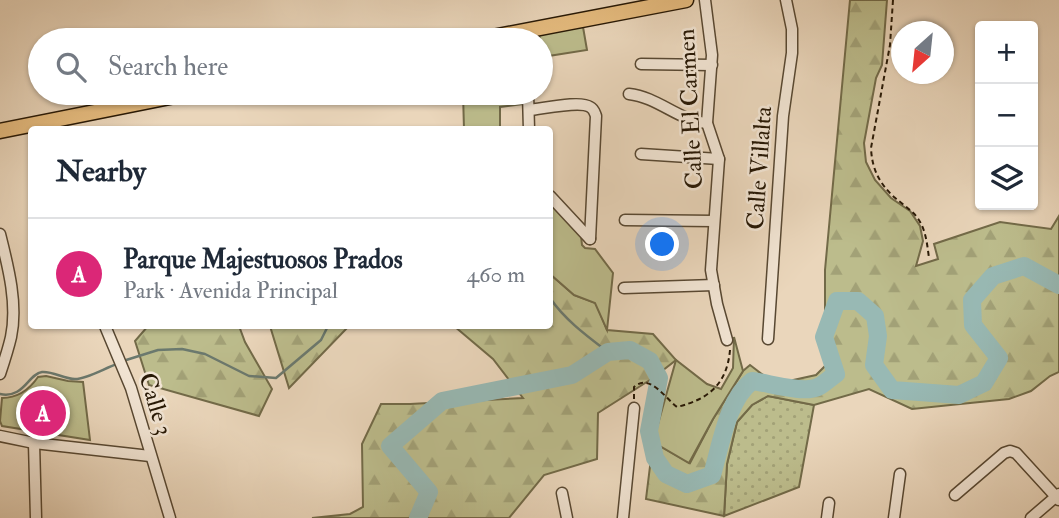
<!DOCTYPE html>
<meta charset="utf-8">
<style>
:root{--surface:#fff;--page:#f2f2f3;--text:#1f2937;--muted:#747a83;--line:#e0e1e3;--accent:#db2777}
body{margin:0;font-family:"IM FELL Double Pica",serif;background:var(--page);color:var(--text)}
.controls{position:absolute;right:21px;top:21px;display:grid;overflow:hidden;border-radius:7px;box-shadow:0 2px 5px #0004}
.controls button{width:63px;height:63px;display:grid;place-items:center;padding:0;border:0;border-bottom:2px solid var(--line);background:var(--surface);color:var(--text);font:35px sans-serif}
.compass{position:absolute;left:891px;top:21px;width:63px;height:63px;border-radius:50%;background:var(--surface);box-shadow:0 2px 5px #0004;rotate:207deg}
.you{position:absolute;left:663px;top:245px;width:24px;height:24px;margin:-18px;border:5px solid #fff;border-radius:50%;background:#1a73e8;box-shadow:0 0 0 10px #1a73e833}
.badge{display:grid;place-items:center;width:46px;height:46px;border-radius:50%;background:var(--accent);color:#fff;font-size:23px;font-weight:700}
.pin{position:absolute;translate:-50% -50%;border:4px solid #fff;box-shadow:0 2px 7px #0006}
.list{margin:0;padding:0;list-style:none}
h2{display:flex;justify-content:space-between;align-items:center;height:91px;margin:0;padding:0 28px;font-size:30px}
h2 small{font-size:23px;font-weight:400;color:var(--muted)}
.list li{display:grid;grid-template-columns:46px 1fr auto;gap:21px;align-items:center;box-sizing:border-box;height:112px;padding:0 28px;border-top:2px solid var(--line)}
.list b{display:block;font-size:26px;white-space:nowrap}
.list p{margin:0;font-size:23px;white-space:nowrap;color:var(--muted)}
.list em{font-size:23px;font-style:normal;color:var(--muted)}
.icon{flex:none;width:38px;height:38px;fill:none;stroke:currentColor;stroke-width:2;stroke-linecap:round;stroke-linejoin:round}
.map{position:relative;flex:none;width:1059px;height:518px;overflow:hidden}
.search{position:absolute;background:var(--surface);box-shadow:0 2px 5px #0004;left:28px;top:28px;width:525px;height:77px;display:flex;align-items:center;gap:18px;box-sizing:border-box;padding:0 24px;border-radius:38px;color:var(--muted);font-size:26px}
.panel{position:absolute;background:var(--surface);box-shadow:0 2px 5px #0004;left:28px;top:126px;width:525px;height:203px;border-radius:7px}
.map>svg:first-child{display:block}
.grass{fill:url(#grass-dots);stroke:#726a48;stroke-width:2}
.forest{fill:url(#forest-firs);stroke:#726a48;stroke-width:2}
.green{fill:#bcbc8c;stroke:#726a48;stroke-width:2}
.lines{fill:none;stroke-linecap:round;stroke-linejoin:round}
.stream{stroke:#6b796e;stroke-width:2.5}
.river{stroke:#98b9b4;stroke-width:18}
.minor-casing{stroke:#584832;stroke-width:13}
.major-casing{stroke:#271805;stroke-width:17}
.path{stroke:#271805;stroke-width:2;stroke-dasharray:5 3.5;stroke-linecap:butt}
.minor{stroke:#f1e4d3;stroke-width:10}
.major{stroke:#e5bb7e;stroke-width:14}
.labels{text-anchor:middle;stroke-width:5;stroke-linejoin:round;paint-order:stroke}
.street-label{font-size:24px;fill:#271805;stroke:#f1e4d3}
</style>
<div class="map">
<svg width="1059" height="518" viewBox="0 0 1059 518">
<defs>
<pattern id="grass-dots" width="8" height="8" patternUnits="userSpaceOnUse" patternTransform="scale(1.75)"><rect width="8" height="8" fill="#bcbc8c"/><path d="M2 2h.1M6 6h.1" fill="none" stroke="#a2a177" stroke-width="1.8" stroke-linecap="round"/></pattern>
<pattern id="forest-firs" width="22" height="20" patternUnits="userSpaceOnUse" patternTransform="scale(1.75)"><rect width="22" height="20" fill="#bcbc8c"/><path d="M5 1l3.5 6h-7zM16 11l3.5 6h-7z" fill="#a2a177"/></pattern>
</defs>
<rect width="100%" height="100%" fill="#ead6bb"/>
<filter id="stains"><feTurbulence type="fractalNoise" baseFrequency=".00286" numOctaves="4"/><feColorMatrix values="0 0 0 0 .2 0 0 0 0 .09 0 0 0 0 .02 0 0 0 .5 -.17"/></filter>
<radialGradient id="worn" r=".72"><stop offset=".6" stop-color="#630" stop-opacity="0"/><stop offset="1" stop-color="#630" stop-opacity=".3"/></radialGradient>
<path class="grass" d="M 768,396 L 814,405 L 799,487 L 724,516 L 727,464 L 737,422 L 752,405 Z"/>
<g class="forest">
<path d="M 850,0 L 887,0 L 882,65 L 876,78 L 864,143 L 866,162 L 875,180 L 891,198 L 910,211 L 920,226 L 923,241 L 916,266 L 938,259 L 934,244 L 1000,222 L 1051,229 L 1059,216 L 1059,372 L 1050,376 L 1031,391 L 1009,399 L 912,409 L 869,389 L 814,405 L 768,396 L 752,405 L 737,422 L 727,464 L 724,516 L 646,499 L 653,442 L 690,463 L 713,419 L 743,371 L 750,365 L 775,384 L 816,375 L 825,366 L 825,270 Z"/>
<path d="M 550,274 L 574,295 L 596,303 L 607,330 L 653,334 L 676,360 L 653,378 L 598,413 L 597,459 L 544,475 L 509,518 L 312,518 L 350,514 L 363,507 L 362,444 L 381,404 L 410,404 L 523,398 L 493,359 L 454,326 L 550,326 Z"/>
<path d="M 148,326 L 239,326 L 245,342 L 272,389 L 259,416 L 149,385 L 135,341 Z"/>
<path d="M 270,326 L 349,326 L 289,388 Z"/>
</g>
<g class="green">
<path d="M 583,27 L 587,50 L 542,57 L 539,33 Z"/>
<path d="M 463,93 L 522,93 L 524,104 L 500,107 L 500,129 L 464,129 Z"/>
<path d="M 550,201 L 581,236 L 582,245 L 585,248 L 595,249 L 613,273 L 607,330 L 595,303 L 574,295 L 550,274 Z"/>
<path d="M 734,337 L 743,371 L 713,419 L 689,463 L 653,442 L 676,360 L 707,384 L 721,389 L 733,368 Z"/>
<path d="M 46,376 L 68,381 L 83,382 L 90,440 L 2,426 L 0,421 L 2,398 C 18,398 29,390 38,377 Z"/>
</g>
<g class="lines">
<g class="stream">
<path d="M 550,298 C 565,320 587,336 608,352"/>
<path d="M 123,361 L 158,350 L 182,349 L 205,354 L 249,376 L 276,378 L 321,340 L 328,326"/>
<path d="M 0,394 C 24,399 28,374 42,372 C 53,371 64,379 75,379 C 87,379 105,368 117,364"/>
</g>
<path class="river" d="M 418,518 L 429,492 L 390,446 L 442,401 L 572,375 L 608,352 L 630,350 L 650,361 L 659,378 L 649,431 L 655,458 L 666,474 L 687,484 L 712,475 C 721,445 727,400 752,381 C 769,383 803,394 818,387 C 824,384 830,378 836,374 L 824,337 L 837,301 L 858,301 L 875,316 L 878,336 L 874,365 L 892,390 L 959,395 L 984,383 L 999,358 L 973,325 L 972,300 L 993,276 L 1024,266 L 1059,285"/>
<g class="minor-casing">
<g id="minor">
<path d="M 705,0 L 712,55 L 707,123 L 719,159 L 711,270 L 717,304 L 727,340"/>
<path d="M 641,64 L 712,65"/>
<path d="M 528,93 L 529,130"/>
<path d="M 629,94 C 658,97 679,121 707,123"/>
<path d="M 529,110 C 542,109 580,100 590,107 C 594,109 594,111 596,116 L 590,239"/>
<path d="M 641,154 L 719,159"/>
<path d="M 550,196 L 590,239"/>
<path d="M 625,220 L 714,221"/>
<path d="M 0,234 C 8,266 18,304 11,337 C 8,350 4,362 0,374"/>
<path d="M 624,288 L 714,285"/>
<path d="M 105,326 L 131,388 L 170,518"/>
<path d="M 768,339 L 783,116 L 792,53 L 792,29 L 786,0"/>
<path d="M 0,436 L 34,443 L 150,456"/>
<path d="M 34,443 L 36,518"/>
<path d="M 562,493 L 567,518"/>
<path d="M 955,495 L 1004,453 L 1010,451 L 1016,453 L 1059,500"/>
<path d="M 623,518 L 634,408"/>
<path d="M 827,518 L 829,503"/>
<path d="M 894,518 L 900,474"/>
<path d="M 1031,518 L 1059,494"/>
</g>
</g>
<g class="major-casing">
<g id="major">
<path d="M 477,40 L 686,0"/>
<path d="M 0,131 L 190,93"/>
</g>
</g>
<g class="path">
<path d="M 893,0 L 890,45 L 871,148 C 872,169 879,183 894,197 C 901,203 910,209 916,216 C 926,228 927,244 929,258"/>
<path d="M 634,399 L 634,387 C 650,373 665,398 677,407 C 709,399 727,384 730,350"/>
</g>
<use href="#minor" class="minor"/>
<use href="#major" class="major"/>
</g>
<g class="labels">
<g class="street-label">
<text transform="translate(690 109) rotate(-93)" y="8">Calle El Carmen</text>
<text transform="translate(759 168) rotate(-86)" y="8">Calle Villalta</text>
<text transform="translate(156 404) rotate(73)" y="8">Calle 3</text>
</g>
</g>
<rect width="100%" height="100%" filter="url(#stains)"/>
<rect width="100%" height="100%" fill="url(#worn)"/>
</svg>
<div class="controls">
<button>+</button>
<button>−</button>
<button><svg class="icon" aria-label="layers" viewBox="0 0 24 24"><path d="M12 4l9 5-9 5-9-5zM3 14l9 5 9-5"/></svg></button>
</div>
<svg class="compass" viewBox="-18 -18 36 36"><path d="M0-13l5 13h-10z" fill="#e53935"/><path d="M0 13l5-13h-10z" fill="#747a83"/></svg>
<div class="you"></div>
<div class="pin badge" style="left:43px;top:413px">A</div>
<div class="search"><svg class="icon" aria-label="search" viewBox="0 0 24 24"><circle cx="10" cy="10" r="6"/><path d="M15 15l6 6"/></svg>Search here</div>
<section class="panel">
<h2>Nearby<small></small></h2>
<ul class="list">
<li><span class="badge">A</span><div><b>Parque Majestuosos Prados</b><p>Park · Avenida Principal</p></div><em>460 m</em></li>
</ul>
</section>
</div>
